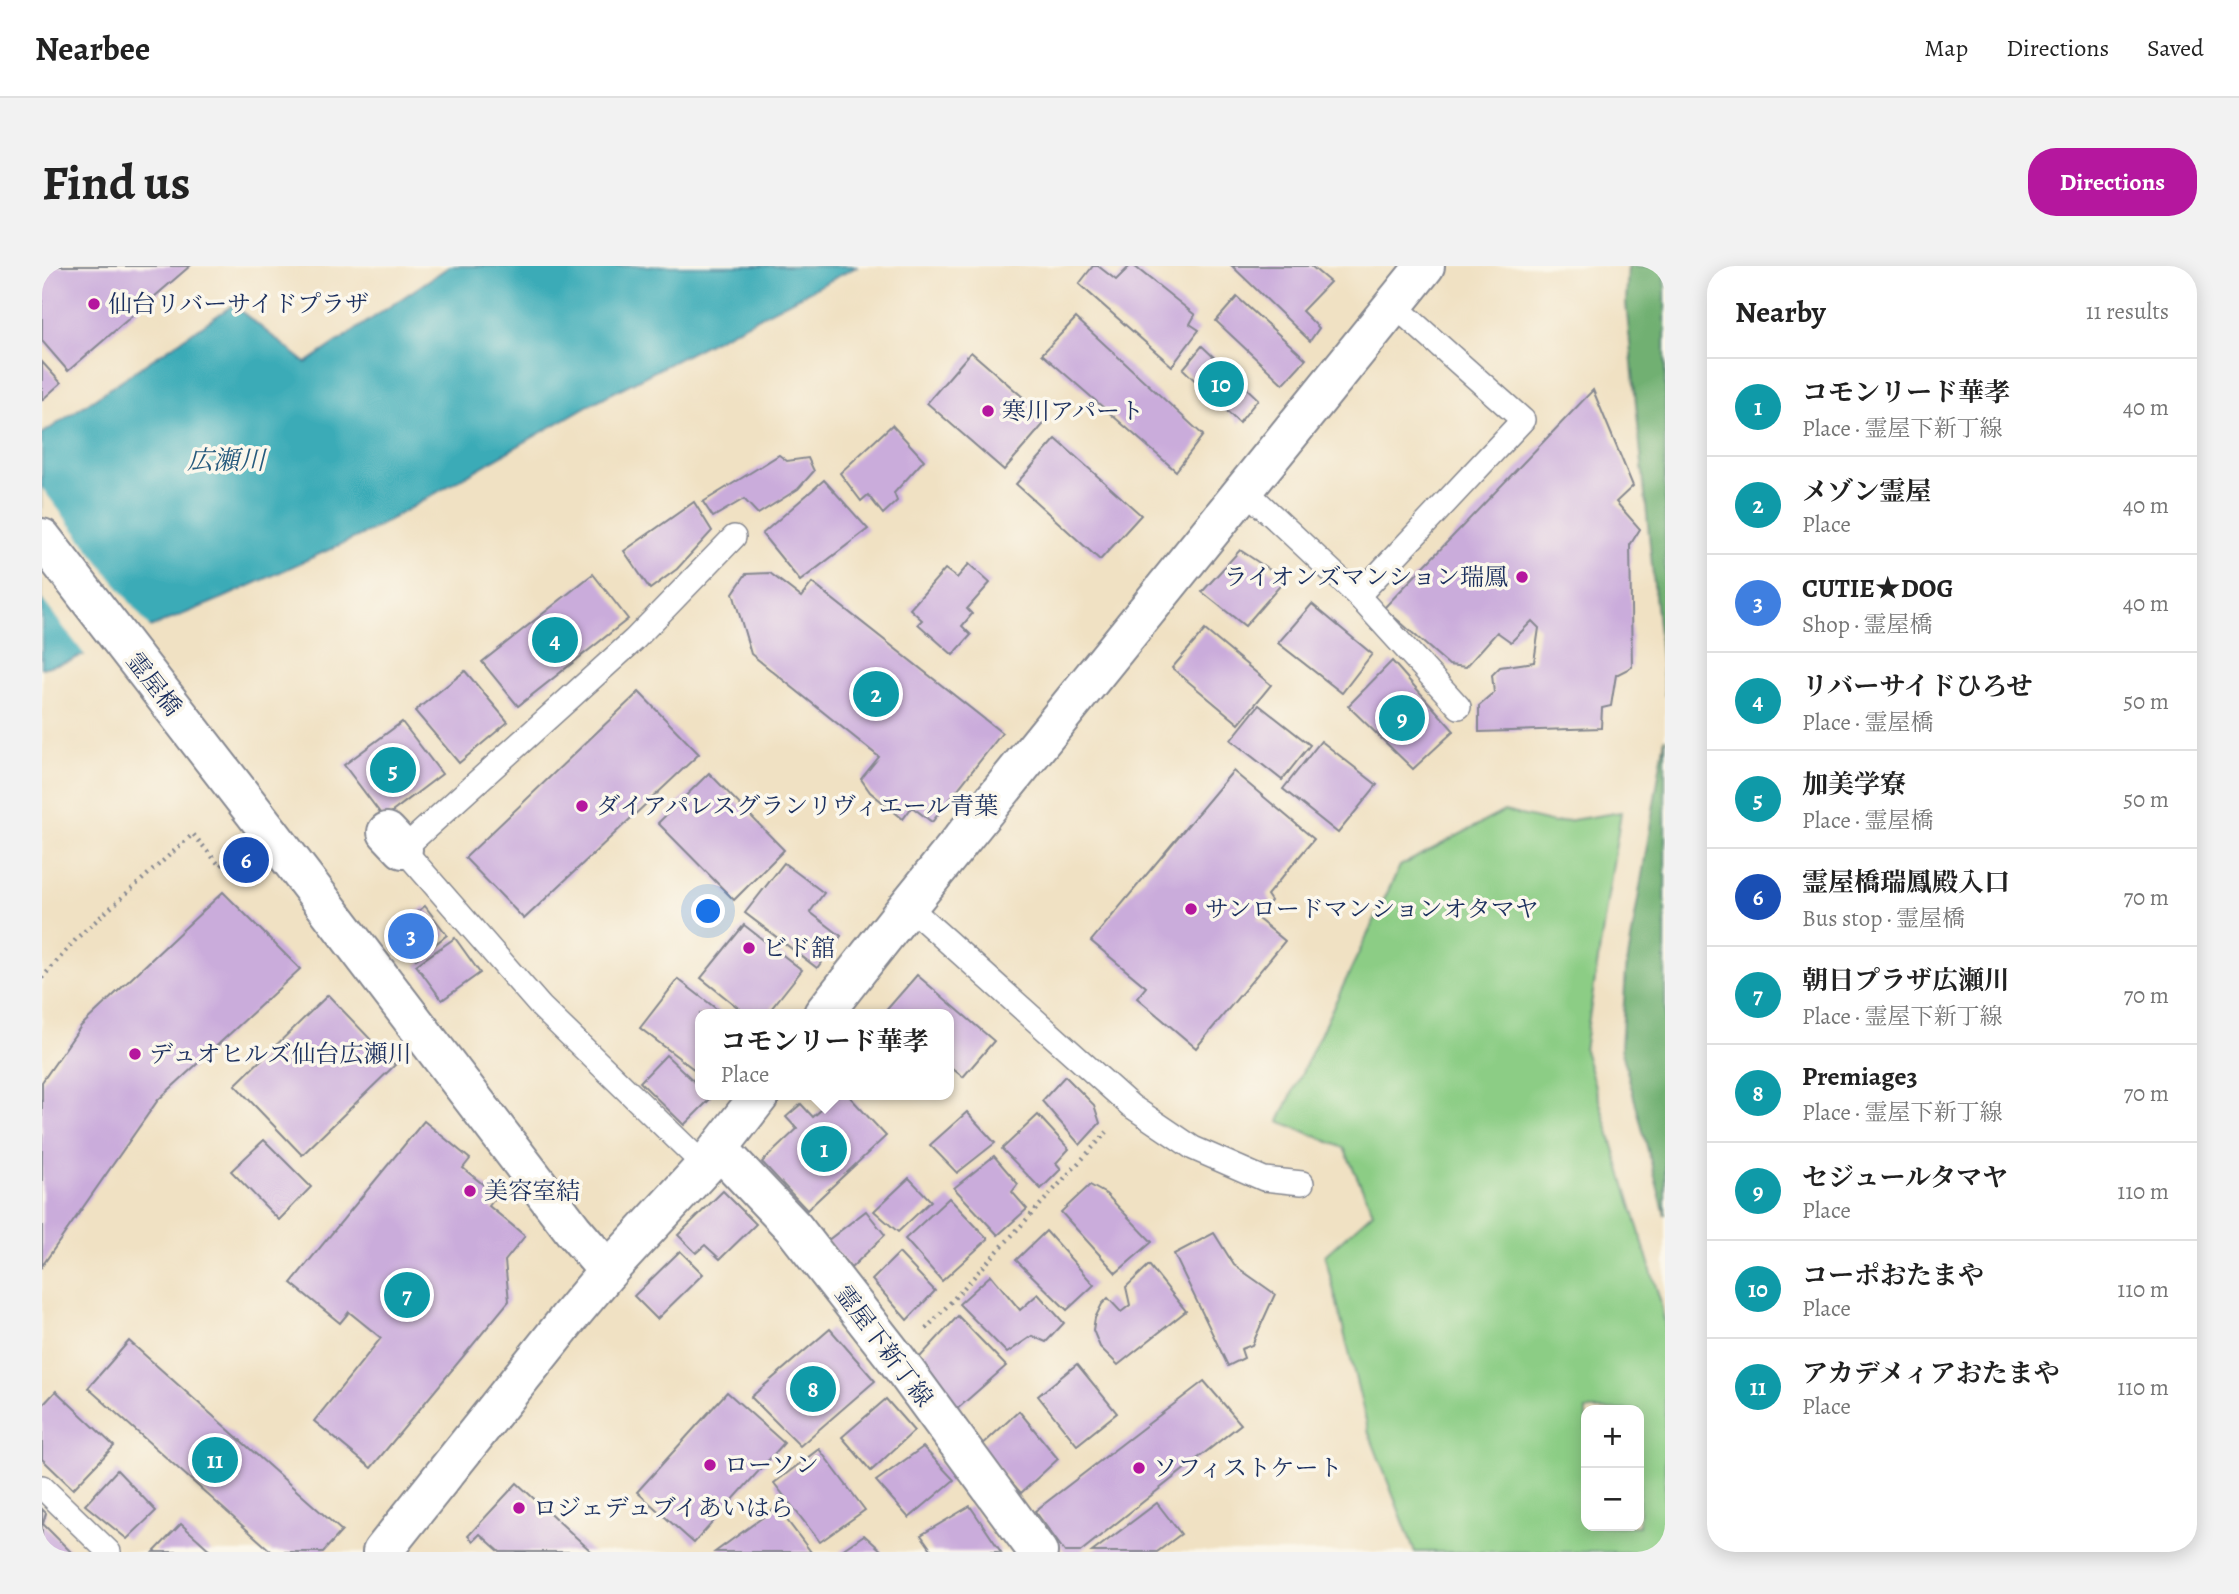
<!DOCTYPE html>
<meta charset="utf-8">
<style>
:root{--surface:#fff;--page:#f2f2f2;--text:#222;--muted:#767676;--line:#e0e0e0;--accent:#b5179e}
body{margin:0;font-family:Alegreya,"Noto Serif JP",serif;background:var(--page);color:var(--text)}
.controls{position:absolute;right:21px;bottom:21px;display:grid;overflow:hidden;border-radius:14px;box-shadow:0 4px 18px #0003}
.controls button{width:63px;height:63px;display:grid;place-items:center;padding:0;border:0;border-bottom:2px solid var(--line);background:var(--surface);color:var(--text);font:35px sans-serif}
.you{position:absolute;left:667px;top:646px;width:24px;height:24px;margin:-18px;border:5px solid #fff;border-radius:50%;background:#1a73e8;box-shadow:0 0 0 10px #1a73e833}
.badge{display:grid;place-items:center;width:46px;height:46px;border-radius:50%;background:var(--accent);color:#fff;font-size:23px;font-weight:700}
.pin{position:absolute;translate:-50% -50%;border:4px solid #fff;box-shadow:0 2px 7px #0006}
.popup{position:absolute;left:653px;top:743px;width:259px;height:91px;box-sizing:border-box;display:grid;place-content:center;border-radius:14px;background:var(--surface);filter:drop-shadow(0 2px 5px #0005);font-size:23px;white-space:nowrap;color:var(--muted)}
.popup b{font-size:26px;color:var(--text)}
.popup::after{content:'';position:absolute;left:50%;top:100%;margin-left:-14px;border:14px solid transparent;border-top-color:var(--surface)}
.list{margin:0;padding:0;list-style:none}
h2{display:flex;justify-content:space-between;align-items:center;height:91px;margin:0;padding:0 28px;font-size:30px}
h2 small{font-size:23px;font-weight:400;color:var(--muted)}
.list li{display:grid;grid-template-columns:46px 1fr auto;gap:21px;align-items:center;box-sizing:border-box;height:98px;padding:0 28px;border-top:2px solid var(--line)}
.list b{display:block;font-size:26px;white-space:nowrap}
.list p{margin:0;font-size:23px;white-space:nowrap;color:var(--muted)}
.list em{font-size:23px;font-style:normal;color:var(--muted)}
.map{position:relative;flex:none;width:1623px;height:1286px;overflow:hidden;border-radius:28px}
header{display:flex;align-items:center;gap:42px;box-sizing:border-box;height:98px;padding:0 35px;background:var(--surface);border-bottom:2px solid var(--line)}
header strong{font-size:33px}
nav{display:flex;gap:38px;margin-inline-start:auto;font-size:24px}
.intro{display:flex;align-items:center;justify-content:space-between;box-sizing:border-box;height:168px;padding:0 42px}
h1{margin:0;font-size:49px}
.button{padding:18px 32px;border-radius:28px;background:var(--accent);color:#fff;font-size:24px;font-weight:700}
main{display:flex;gap:42px;padding:0 42px}
aside{flex:1;background:var(--surface);border-radius:28px;box-shadow:0 4px 18px #0003}
.map>svg:first-child{display:block}
.green{fill:#8ccd85;stroke:#547e72;stroke-width:2;fill-rule:evenodd}
.forest{fill:#71b072;stroke:#467068;stroke-width:2}
.water{fill:#3babb7;stroke:#2b6d8a;stroke-width:2}
.pier{fill:#f0e1c3}
.building{fill:#caacdb}
.lines{fill:none;stroke-linecap:round;stroke-linejoin:round}
.service-casing{stroke:#868890;stroke-width:26}
.minor-casing{stroke:#868890;stroke-width:42}
.tertiary-casing{stroke:#868890;stroke-width:42}
.path{stroke:#868890;stroke-width:4.5;stroke-dasharray:2 5;stroke-linecap:butt}
.service{stroke:#fff;stroke-width:23}
.minor{stroke:#fff;stroke-width:38}
.tertiary{stroke:#fff;stroke-width:38}
.poi-dot{fill:#b5179e;stroke:#fbf7ec;stroke-width:2.5}
.labels{text-anchor:middle;stroke-width:7;stroke-linejoin:round;paint-order:stroke}
.poi-label{font-size:24px;fill:#1b2f5e;stroke:#fbf7ec;text-anchor:start}
.street-label{font-size:24px;fill:#1b2f5e;stroke:#fbf7ec}
.water-label{font-size:26px;font-style:italic;fill:#265a7d;stroke:#fbf7ec}
</style>
<header>
<strong>Nearbee</strong>
<nav><a>Map</a><a>Directions</a><a>Saved</a></nav>
</header>
<div class="intro"><h1>Find us</h1><a class="button">Directions</a></div>
<main>
<div class="map">
<svg width="1623" height="1286" viewBox="0 0 1623 1286">
<rect width="100%" height="100%" fill="#fbf7ec"/>
<filter id="ink" filterUnits="userSpaceOnUse"><feTurbulence type="fractalNoise" baseFrequency=".0143" numOctaves="2"/><feDisplacementMap in="SourceGraphic" scale="14" xChannelSelector="R" yChannelSelector="G"/><feConvolveMatrix kernelMatrix="1 2 1 2 8 2 1 2 1" color-interpolation-filters="sRGB"/></filter>
<filter id="wash" filterUnits="userSpaceOnUse"><feTurbulence type="fractalNoise" baseFrequency=".00686" numOctaves="4" result="noise"/><feDisplacementMap in="SourceGraphic" scale="28" xChannelSelector="R" yChannelSelector="G"/><feGaussianBlur stdDeviation="1.57" result="paint"/><feColorMatrix in="noise" values="0 0 0 0 0 0 0 0 0 0 0 0 0 0 0 0 0 1.4 0 .05"/><feComposite in="paint" operator="in"/></filter>
<g filter="url(#wash)">
<rect width="100%" height="100%" fill="#f0e1c3"/>
<path class="green" d="M 1462,545 L 1512,557 L 1579,546 L 1542,784 L 1618,1034 L 1623,1058 L 1623,1286 L 1373,1286 L 1327,1167 L 1283,989 L 1331,946 L 1302,882 L 1237,855 L 1358,600 ZM 1544,1144 L 1597,1144 L 1597,1260 L 1544,1260 Z"/>
<g class="forest">
<path d="M 1586,0 L 1623,0 L 1623,430 L 1584,37 Z"/>
<path d="M 1623,472 L 1623,949 L 1579,782 L 1584,705 Z"/>
</g>
<path class="water" d="M 408,0 L 816,0 L 547,139 L 328,265 L 181,332 L 27,395 L 0,402 L 0,168 L 191,39 L 264,97 Z"/>
<path class="pier" d="M 0,222 L 110,365 L 45,392 L 0,333 Z"/>
<g id="blocks">
<g class="building">
<path d="M 0,0 L 148,0 L 26,105 L 0,75 Z"/>
<path d="M 1051,0 L 1056,0 L 1074,14 L 1088,0 L 1092,0 L 1153,49 L 1148,58 L 1157,64 L 1130,100 L 1037,18 Z"/>
<path d="M 1190,0 L 1269,0 L 1288,16 L 1260,45 L 1277,62 L 1268,75 Z"/>
<path d="M 1195,31 L 1264,93 L 1241,118 L 1174,55 Z"/>
<path d="M 1034,52 L 1161,169 L 1134,205 L 1000,88 Z"/>
<path d="M 1160,80 L 1216,133 L 1197,157 L 1141,103 Z"/>
<path d="M 929,86 L 1006,153 L 962,204 L 885,137 Z"/>
<path d="M 0,96 L 19,117 L 0,134 Z"/>
<path d="M 1551,124 L 1591,220 L 1574,236 L 1598,263 L 1588,279 L 1590,401 L 1574,409 L 1569,440 L 1560,442 L 1559,462 L 1437,466 L 1437,440 L 1452,427 L 1450,409 L 1458,401 L 1492,396 L 1497,362 L 1490,355 L 1469,376 L 1455,366 L 1424,401 L 1407,399 L 1342,342 Z"/>
<path d="M 850,159 L 882,194 L 852,227 L 855,235 L 841,248 L 826,229 L 819,235 L 798,207 Z"/>
<path d="M 1014,173 L 1099,249 L 1058,294 L 974,218 Z"/>
<path d="M 737,189 L 745,195 L 766,192 L 772,205 L 756,223 L 716,248 L 702,233 L 671,251 L 661,236 Z"/>
<path d="M 782,214 L 826,263 L 758,315 L 720,268 Z"/>
<path d="M 652,236 L 670,265 L 635,303 L 608,323 L 582,285 Z"/>
<path d="M 1198,284 L 1243,314 L 1203,360 L 1160,326 Z"/>
<path d="M 927,298 L 948,317 L 925,343 L 930,348 L 920,360 L 929,369 L 911,389 L 876,358 L 880,354 L 868,343 L 903,303 L 915,312 Z"/>
<path d="M 728,307 L 759,331 L 770,317 L 960,467 L 890,556 L 870,541 L 861,553 L 828,526 L 819,513 L 837,491 L 709,388 L 691,327 L 704,308 Z"/>
<path d="M 551,308 L 586,353 L 476,440 L 440,396 Z"/>
<path d="M 1270,338 L 1330,388 L 1300,427 L 1236,377 Z"/>
<path d="M 1163,364 L 1229,419 L 1197,458 L 1130,402 Z"/>
<path d="M 1350,395 L 1412,465 L 1371,503 L 1306,440 Z"/>
<path d="M 423,405 L 466,456 L 417,497 L 373,445 Z"/>
<path d="M 597,426 L 657,488 L 482,653 L 423,592 Z"/>
<path d="M 1217,439 L 1268,479 L 1240,514 L 1189,474 Z"/>
<path d="M 360,456 L 400,508 L 342,552 L 302,499 Z"/>
<path d="M 1279,475 L 1335,519 L 1296,567 L 1241,523 Z"/>
<path d="M 1191,505 L 1272,573 L 1225,629 L 1229,635 L 1215,652 L 1243,675 L 1154,782 L 1095,732 L 1104,721 L 1049,675 Z"/>
<path d="M 667,507 L 742,584 L 692,634 L 616,557 Z"/>
<path d="M 742,597 L 782,627 L 768,646 L 799,670 L 775,702 L 703,647 Z"/>
<path d="M 181,626 L 258,703 L 116,834 L 0,1000 L 0,816 L 39,760 Z"/>
<path d="M 383,640 L 405,669 L 374,693 L 352,664 Z"/>
<path d="M 702,659 L 760,704 L 725,748 L 704,748 L 659,712 Z"/>
<path d="M 413,672 L 438,707 L 400,734 L 374,699 Z"/>
<path d="M 875,709 L 952,775 L 921,811 L 911,803 L 906,809 L 906,748 L 841,748 Z"/>
<path d="M 636,713 L 681,748 L 658,748 L 658,808 L 598,762 Z"/>
<path d="M 286,729 L 353,799 L 260,889 L 193,819 Z"/>
<path d="M 624,789 L 658,821 L 658,829 L 665,829 L 669,832 L 642,859 L 598,816 Z"/>
<path d="M 1023,810 L 1052,839 L 1058,857 L 1038,879 L 1000,835 Z"/>
<path d="M 796,829 L 806,829 L 844,870 L 765,944 L 720,896 L 755,863 L 744,851 L 759,838 L 771,851 Z"/>
<path d="M 925,846 L 953,877 L 915,907 L 888,879 Z"/>
<path d="M 996,849 L 1027,883 L 1014,897 L 1019,903 L 999,923 L 960,883 Z"/>
<path d="M 382,855 L 428,893 L 421,902 L 455,930 L 447,940 L 483,970 L 463,995 L 467,1035 L 329,1202 L 272,1155 L 339,1072 L 307,1046 L 298,1057 L 249,1017 Z"/>
<path d="M 222,874 L 269,921 L 237,954 L 189,905 Z"/>
<path d="M 952,890 L 976,918 L 970,926 L 985,943 L 956,969 L 912,922 Z"/>
<path d="M 867,912 L 889,935 L 856,966 L 832,945 Z"/>
<path d="M 1048,919 L 1064,928 L 1110,976 L 1074,1007 L 1019,946 Z"/>
<path d="M 681,925 L 714,958 L 678,993 L 663,979 L 654,987 L 636,969 Z"/>
<path d="M 907,932 L 946,973 L 900,1015 L 863,973 Z"/>
<path d="M 824,945 L 843,969 L 809,1002 L 785,975 Z"/>
<path d="M 1004,965 L 1052,1019 L 1025,1044 L 974,994 Z"/>
<path d="M 1172,967 L 1192,999 L 1233,1028 L 1210,1079 L 1199,1083 L 1202,1092 L 1186,1100 L 1132,988 Z"/>
<path d="M 638,985 L 661,1008 L 615,1053 L 592,1030 Z"/>
<path d="M 857,987 L 893,1025 L 865,1054 L 830,1014 Z"/>
<path d="M 1107,999 L 1144,1045 L 1076,1099 L 1058,1081 L 1051,1064 L 1053,1052 L 1060,1038 L 1066,1032 L 1079,1046 L 1088,1039 L 1084,1021 Z"/>
<path d="M 949,1009 L 978,1044 L 996,1028 L 1022,1057 L 1004,1076 L 990,1070 L 965,1087 L 917,1038 Z"/>
<path d="M 916,1050 L 964,1100 L 914,1144 L 877,1092 Z"/>
<path d="M 788,1063 L 833,1115 L 758,1180 L 709,1131 Z"/>
<path d="M 87,1075 L 300,1265 L 281,1286 L 230,1286 L 46,1122 Z"/>
<path d="M 1035,1098 L 1075,1147 L 1035,1179 L 996,1130 Z"/>
<path d="M 1162,1115 L 1199,1158 L 1038,1286 L 1023,1286 L 993,1245 Z"/>
<path d="M 14,1125 L 72,1180 L 31,1223 L 0,1193 L 0,1140 Z"/>
<path d="M 685,1126 L 742,1177 L 652,1277 L 595,1226 Z"/>
<path d="M 844,1133 L 872,1165 L 829,1205 L 800,1171 Z"/>
<path d="M 977,1145 L 1016,1193 L 979,1227 L 938,1181 Z"/>
<path d="M 881,1181 L 912,1214 L 867,1252 L 834,1215 Z"/>
<path d="M 777,1183 L 823,1244 L 778,1276 L 732,1217 Z"/>
<path d="M 75,1204 L 114,1245 L 85,1273 L 43,1239 Z"/>
<path d="M 475,1217 L 550,1286 L 458,1286 L 438,1268 L 431,1275 L 426,1270 Z"/>
<path d="M 1115,1237 L 1139,1268 L 1115,1286 L 1050,1286 Z"/>
<path d="M 928,1240 L 959,1286 L 891,1286 L 879,1269 Z"/>
<path d="M 735,1241 L 769,1286 L 673,1286 Z"/>
<path d="M 0,1243 L 4,1247 L 1,1258 L 29,1286 L 0,1286 Z"/>
<path d="M 139,1258 L 170,1286 L 112,1286 Z"/>
<path d="M 822,1269 L 841,1286 L 797,1286 Z"/>
</g>
</g>
</g>
<g filter="url(#ink)">
<use href="#blocks" fill-opacity="0" stroke="#868890" stroke-width="2"/>
<g class="lines">
<g class="service-casing">
<g id="service">
<path d="M 1203,224 L 1316,330 L 1417,441"/>
<path d="M 1316,330 L 1481,154 L 1352,39"/>
<path d="M 866,640 L 1089,840 L 1151,882 L 1222,913 L 1260,917"/>
<path d="M 663,900 L 499,741 L 361,583 L 592,374 L 692,271"/>
<path d="M 0,1221 L 67,1286"/>
</g>
</g>
<g class="minor-casing">
<g id="minor">
<path d="M 345,566 L 361,583"/>
<path d="M 677,883 L 751,961 L 855,1094 L 996,1286"/>
</g>
</g>
<g class="tertiary-casing">
<g id="tertiary">
<path d="M 0,272 L 225,563 L 531,964 L 566,1005"/>
<path d="M 781,748 L 866,640 L 1383,0"/>
<path d="M 340,1286 L 525,1054 L 566,1005 L 663,900 L 718,829"/>
</g>
</g>
<g class="path">
<path d="M 0,712 L 36,671 L 151,568 L 178,600 L 191,589"/>
<path d="M 884,1063 L 1065,866"/>
</g>
<use href="#service" class="service"/>
<use href="#minor" class="minor"/>
<use href="#tertiary" class="tertiary"/>
</g>
</g>
<g class="poi-dot">
<circle cx="52" cy="38" r="7"/>
<circle cx="946" cy="145" r="7"/>
<circle cx="1480" cy="311" r="7"/>
<circle cx="540" cy="540" r="7"/>
<circle cx="1149" cy="643" r="7"/>
<circle cx="707" cy="682" r="7"/>
<circle cx="93" cy="788" r="7"/>
<circle cx="428" cy="925" r="7"/>
<circle cx="668" cy="1199" r="7"/>
<circle cx="1097" cy="1202" r="7"/>
<circle cx="477" cy="1242" r="7"/>
</g>
<g class="labels">
<g class="poi-label">
<text x="66" y="46">仙台リバーサイドプラザ</text>
<text x="960" y="153">寒川アパート</text>
<text x="1466" y="319" text-anchor="end">ライオンズマンション瑞鳳</text>
<text x="554" y="548">ダイアパレスグランリヴィエール青葉</text>
<text x="1163" y="651">サンロードマンションオタマヤ</text>
<text x="721" y="690">ビド舘</text>
<text x="107" y="796">デュオヒルズ仙台広瀬川</text>
<text x="442" y="933">美容室結</text>
<text x="682" y="1207">ローソン</text>
<text x="1111" y="1210">ソフィストケート</text>
<text x="491" y="1250">ロジェデュブイあいはら</text>
</g>
<g class="street-label">
<text transform="translate(112 418) rotate(52)" y="8">霊屋橋</text>
<text transform="translate(842 1080) rotate(53)" y="8">霊屋下新丁線</text>
</g>
<g class="water-label">
<text x="184" y="203">広瀬川</text>
</g>
</g>
</svg>
<div class="controls">
<button>+</button>
<button>−</button>
</div>
<div class="you"></div>
<div class="pin badge" style="left:782px;top:883px;background:#0f9aa8">1</div>
<div class="popup"><b>コモンリード華孝</b>Place</div>
<div class="pin badge" style="left:834px;top:428px;background:#0f9aa8">2</div>
<div class="pin badge" style="left:369px;top:670px;background:#3f7fe0">3</div>
<div class="pin badge" style="left:513px;top:374px;background:#0f9aa8">4</div>
<div class="pin badge" style="left:351px;top:504px;background:#0f9aa8">5</div>
<div class="pin badge" style="left:204px;top:594px;background:#1a4fb4">6</div>
<div class="pin badge" style="left:365px;top:1029px;background:#0f9aa8">7</div>
<div class="pin badge" style="left:771px;top:1123px;background:#0f9aa8">8</div>
<div class="pin badge" style="left:1360px;top:452px;background:#0f9aa8">9</div>
<div class="pin badge" style="left:1179px;top:118px;background:#0f9aa8">10</div>
<div class="pin badge" style="left:173px;top:1194px;background:#0f9aa8">11</div>
</div>
<aside>
<h2>Nearby<small>11 results</small></h2>
<ul class="list">
<li><span class="badge" style="background:#0f9aa8">1</span><div><b>コモンリード華孝</b><p>Place · 霊屋下新丁線</p></div><em>40 m</em></li>
<li><span class="badge" style="background:#0f9aa8">2</span><div><b>メゾン霊屋</b><p>Place</p></div><em>40 m</em></li>
<li><span class="badge" style="background:#3f7fe0">3</span><div><b>CUTIE★DOG</b><p>Shop · 霊屋橋</p></div><em>40 m</em></li>
<li><span class="badge" style="background:#0f9aa8">4</span><div><b>リバーサイドひろせ</b><p>Place · 霊屋橋</p></div><em>50 m</em></li>
<li><span class="badge" style="background:#0f9aa8">5</span><div><b>加美学寮</b><p>Place · 霊屋橋</p></div><em>50 m</em></li>
<li><span class="badge" style="background:#1a4fb4">6</span><div><b>霊屋橋瑞鳳殿入口</b><p>Bus stop · 霊屋橋</p></div><em>70 m</em></li>
<li><span class="badge" style="background:#0f9aa8">7</span><div><b>朝日プラザ広瀬川</b><p>Place · 霊屋下新丁線</p></div><em>70 m</em></li>
<li><span class="badge" style="background:#0f9aa8">8</span><div><b>Premiage3</b><p>Place · 霊屋下新丁線</p></div><em>70 m</em></li>
<li><span class="badge" style="background:#0f9aa8">9</span><div><b>セジュールタマヤ</b><p>Place</p></div><em>110 m</em></li>
<li><span class="badge" style="background:#0f9aa8">10</span><div><b>コーポおたまや</b><p>Place</p></div><em>110 m</em></li>
<li><span class="badge" style="background:#0f9aa8">11</span><div><b>アカデメィアおたまや</b><p>Place</p></div><em>110 m</em></li>
</ul>
</aside>
</main>
